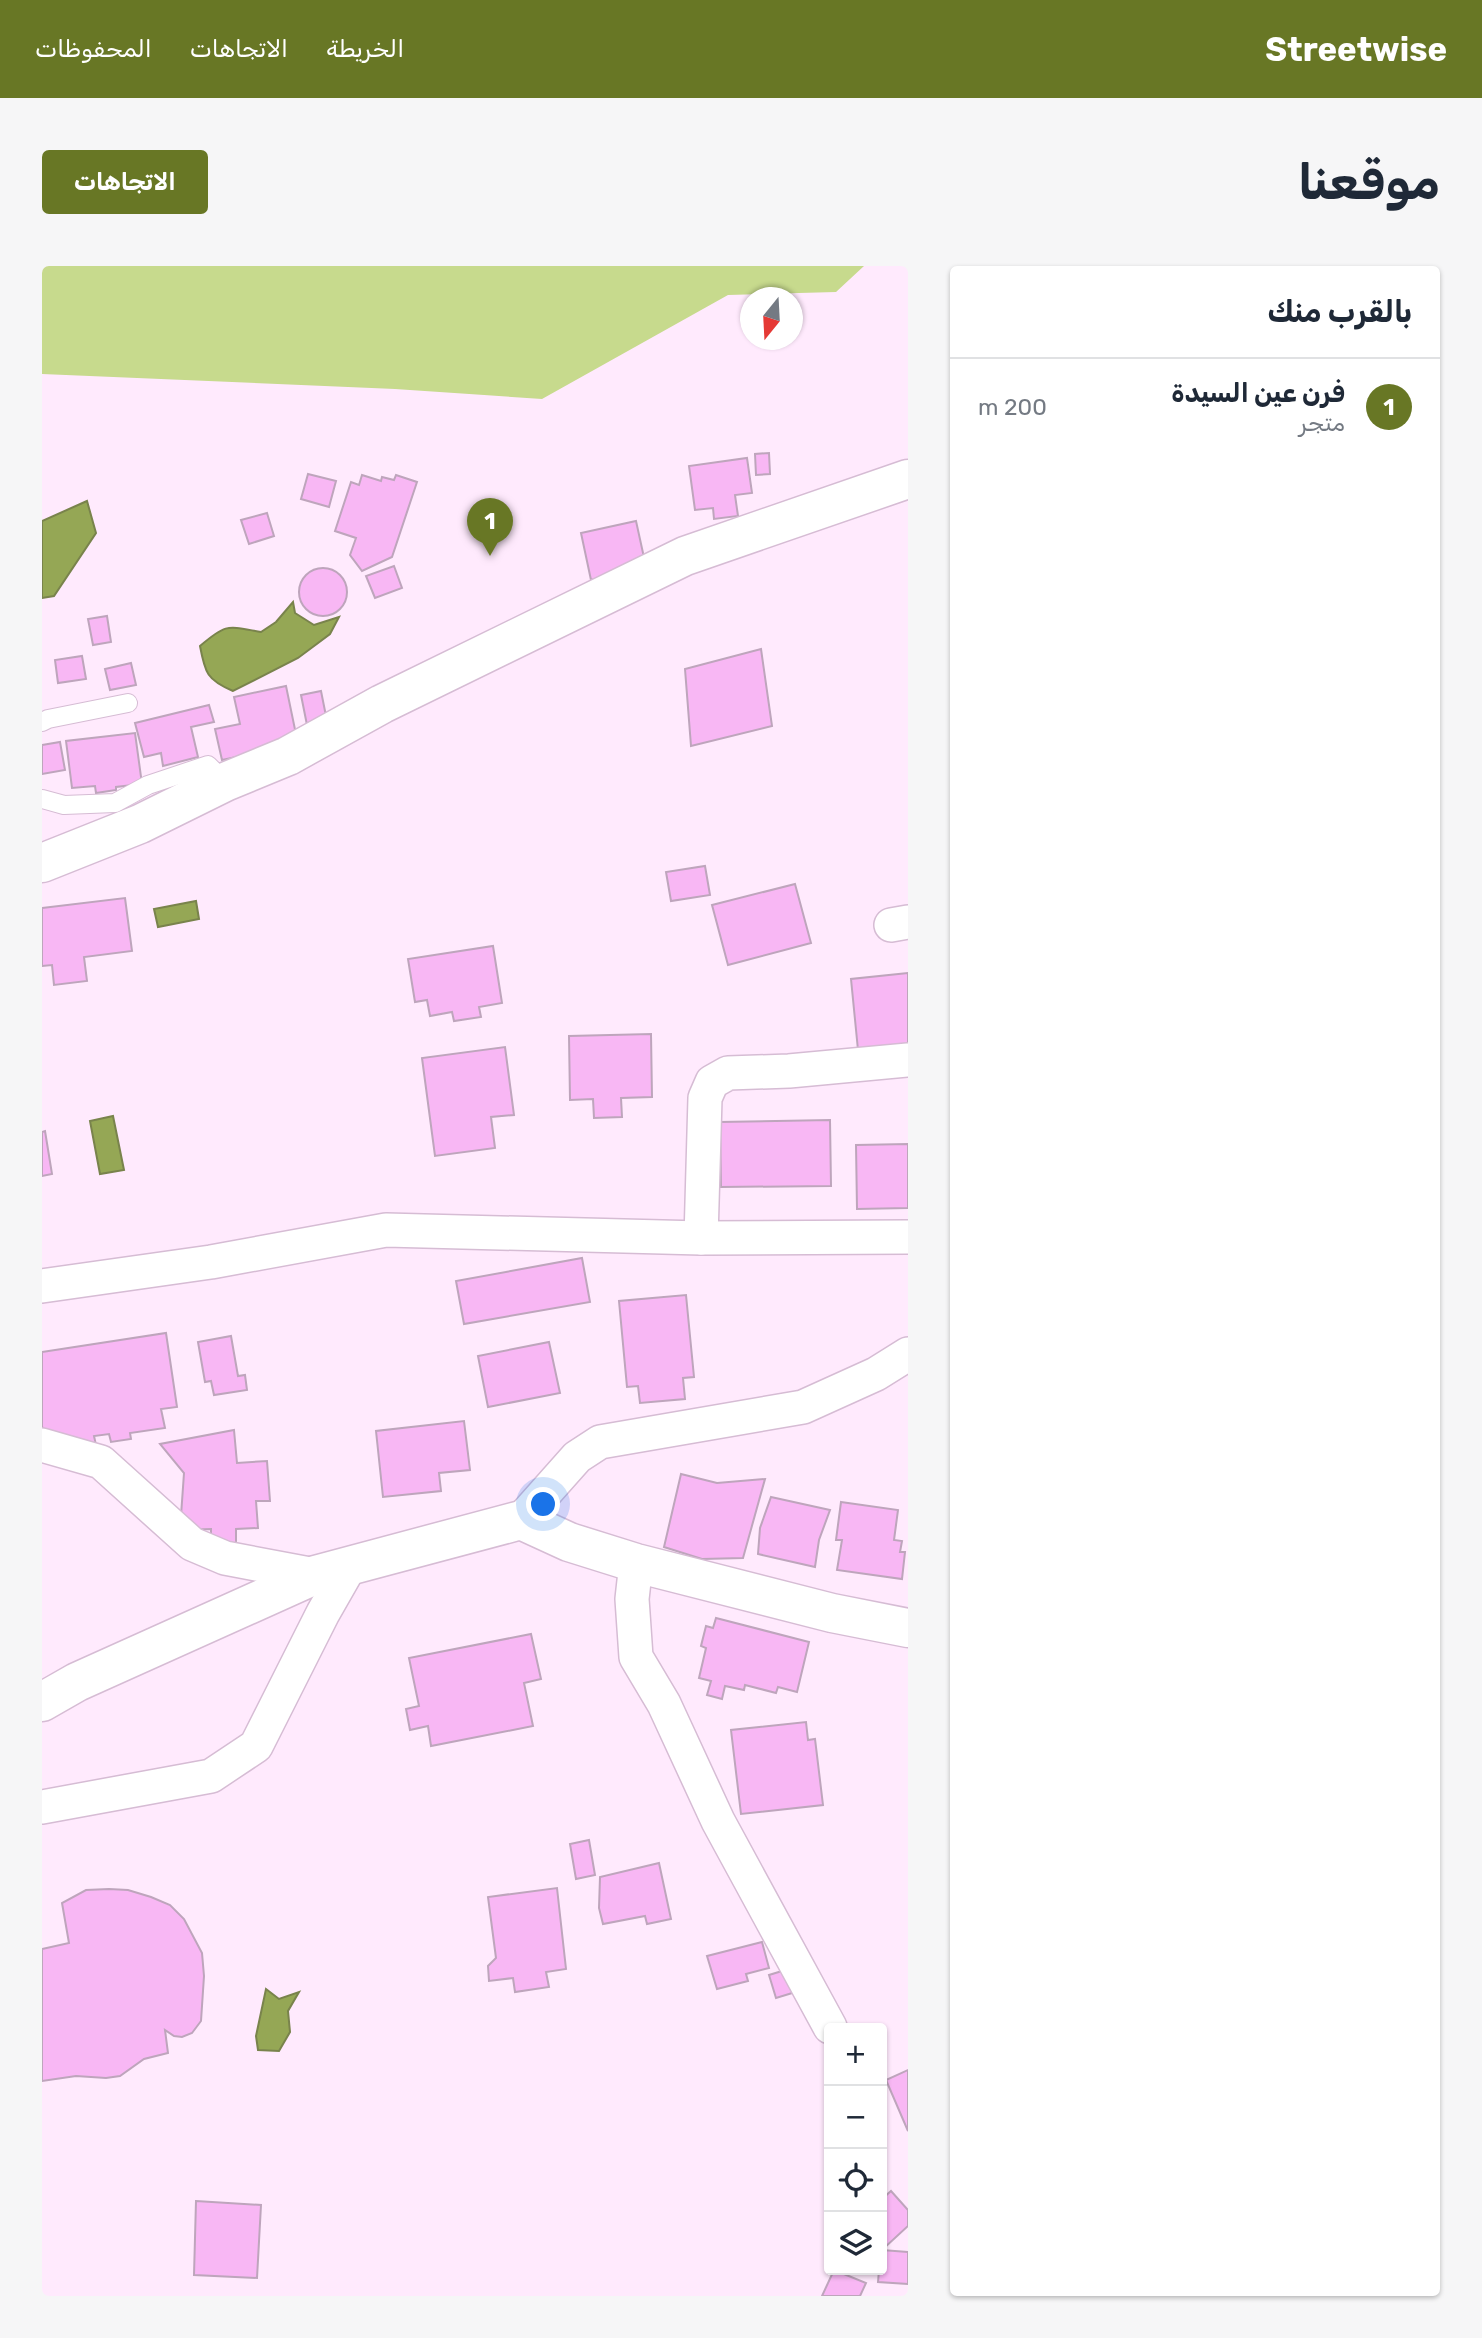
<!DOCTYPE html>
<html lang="ar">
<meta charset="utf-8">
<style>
:root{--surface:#fff;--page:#f6f6f7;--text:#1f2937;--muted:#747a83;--line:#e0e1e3;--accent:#687725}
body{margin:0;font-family:Rubik,Vazirmatn,sans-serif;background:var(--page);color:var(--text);direction:rtl}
.controls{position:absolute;right:21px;bottom:21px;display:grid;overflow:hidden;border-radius:7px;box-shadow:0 2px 5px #0004}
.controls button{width:63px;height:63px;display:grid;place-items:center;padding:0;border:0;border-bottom:2px solid var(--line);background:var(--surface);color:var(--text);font:35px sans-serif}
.compass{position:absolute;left:698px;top:21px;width:63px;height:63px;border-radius:50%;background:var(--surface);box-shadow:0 2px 5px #0004;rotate:198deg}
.you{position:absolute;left:502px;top:1239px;width:24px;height:24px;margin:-18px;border:5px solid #fff;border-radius:50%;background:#1a73e8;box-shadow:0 0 0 10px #1a73e833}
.badge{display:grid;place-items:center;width:46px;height:46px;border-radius:50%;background:var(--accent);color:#fff;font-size:23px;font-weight:700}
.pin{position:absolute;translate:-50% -58px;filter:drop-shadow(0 2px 4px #0008)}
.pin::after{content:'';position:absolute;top:37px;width:24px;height:21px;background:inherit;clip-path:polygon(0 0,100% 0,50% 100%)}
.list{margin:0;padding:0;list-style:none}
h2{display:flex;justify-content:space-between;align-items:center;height:91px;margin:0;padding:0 28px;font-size:30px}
h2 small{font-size:23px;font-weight:400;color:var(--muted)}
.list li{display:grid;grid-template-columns:46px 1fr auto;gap:21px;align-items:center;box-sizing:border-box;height:98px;padding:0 28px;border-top:2px solid var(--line)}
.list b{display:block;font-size:26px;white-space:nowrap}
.list p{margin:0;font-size:23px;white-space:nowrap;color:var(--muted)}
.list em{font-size:23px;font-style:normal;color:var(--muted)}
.icon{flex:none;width:38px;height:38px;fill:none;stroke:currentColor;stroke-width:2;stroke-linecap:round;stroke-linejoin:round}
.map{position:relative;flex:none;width:866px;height:2030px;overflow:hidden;direction:ltr;border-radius:7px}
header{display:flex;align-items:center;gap:42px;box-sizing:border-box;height:98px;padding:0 35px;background:var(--accent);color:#fff}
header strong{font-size:33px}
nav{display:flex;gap:38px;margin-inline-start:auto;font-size:24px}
.intro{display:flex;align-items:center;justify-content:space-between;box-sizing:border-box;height:168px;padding:0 42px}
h1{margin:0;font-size:49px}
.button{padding:18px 32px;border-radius:7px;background:var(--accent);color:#fff;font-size:24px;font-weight:700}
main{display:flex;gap:42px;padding:0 42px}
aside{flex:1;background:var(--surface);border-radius:7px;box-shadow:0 2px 5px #0004}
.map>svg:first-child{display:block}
.green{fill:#c7da8d}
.water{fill:#95a755;stroke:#79834c;stroke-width:2}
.building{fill:#f8b7f4;stroke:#bea5bc;stroke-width:2}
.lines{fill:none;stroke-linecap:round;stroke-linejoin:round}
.lane-casing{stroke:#d6bcd4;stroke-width:20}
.street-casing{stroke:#d6bcd4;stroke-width:36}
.secondary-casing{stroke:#d6bcd4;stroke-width:41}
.primary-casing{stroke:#d6bcd4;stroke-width:41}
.lane{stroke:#fff;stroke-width:18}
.street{stroke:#fff;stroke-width:33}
.secondary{stroke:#fff;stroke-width:38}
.primary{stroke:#fff;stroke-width:38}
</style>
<header>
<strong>Streetwise</strong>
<nav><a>الخريطة</a><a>الاتجاهات</a><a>المحفوظات</a></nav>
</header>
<div class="intro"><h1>موقعنا</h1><a class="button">الاتجاهات</a></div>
<main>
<aside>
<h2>بالقرب منك<small></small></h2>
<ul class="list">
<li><span class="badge">1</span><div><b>فرن عين السيدة</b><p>متجر</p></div><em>200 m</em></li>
</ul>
</aside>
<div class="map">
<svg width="866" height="2030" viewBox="0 0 866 2030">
<rect width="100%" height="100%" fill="#ffeafd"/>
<path class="green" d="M 0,0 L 822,0 L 794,26 L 686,29 L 500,133 L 353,123 L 0,108 Z"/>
<g class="water">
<path d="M 45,235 L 54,267 L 12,330 L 0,332 L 0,255 Z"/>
<path d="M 251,336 L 253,347 L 272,359 L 297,351 L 288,368 L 256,392 L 191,425 C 165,414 163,407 158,380 C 185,357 185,360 219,366 L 234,356 Z"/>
<path d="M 154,635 L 157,653 L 116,661 L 112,643 Z"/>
<path d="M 71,850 L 82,904 L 58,908 L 48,855 Z"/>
<path d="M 224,1723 L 237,1733 L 257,1726 L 246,1745 L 248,1766 L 237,1785 L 216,1784 L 214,1770 Z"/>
</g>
<g class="building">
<path d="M 727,187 L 728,208 L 714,209 L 713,188 Z"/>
<path d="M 705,192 L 710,227 L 693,229 L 696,250 L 672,253 L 671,242 L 653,244 L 647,200 Z"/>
<path d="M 266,208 L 294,215 L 287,241 L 259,233 Z"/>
<path d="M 320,209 L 339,215 L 340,211 L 352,214 L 354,209 L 375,216 L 350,291 L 320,305 L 308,289 L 314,272 L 293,265 L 309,216 L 317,219 Z"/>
<path d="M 225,247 L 232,270 L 207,278 L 199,254 Z"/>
<path d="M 594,255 L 603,296 L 562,311 L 549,314 L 539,267 Z"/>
<path d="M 352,300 L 360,322 L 333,332 L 324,310 Z"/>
<circle cx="281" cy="326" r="24"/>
<path d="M 65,350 L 69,376 L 51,379 L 46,353 Z"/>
<path d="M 719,383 L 730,460 L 649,480 L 643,403 Z"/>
<path d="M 40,390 L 44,413 L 16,417 L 13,394 Z"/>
<path d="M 89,397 L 94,419 L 68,424 L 63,403 Z"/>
<path d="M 244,420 L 256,478 L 180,494 L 173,463 L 198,458 L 192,431 Z"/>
<path d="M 279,425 L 285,455 L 265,459 L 259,429 Z"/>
<path d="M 167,439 L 172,456 L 149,461 L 156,491 L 121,500 L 119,487 L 102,491 L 93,457 Z"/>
<path d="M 93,467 L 100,518 L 74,521 L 74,524 L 54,527 L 53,520 L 30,522 L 24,475 Z"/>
<path d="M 18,476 L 23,504 L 0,508 L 0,479 Z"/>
<path d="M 663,600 L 668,629 L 629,635 L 624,606 Z"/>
<path d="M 753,618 L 769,677 L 686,699 L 670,639 Z"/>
<path d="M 83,632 L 90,685 L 42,691 L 45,715 L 12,719 L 10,699 L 0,700 L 0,642 Z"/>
<path d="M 451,680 L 460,737 L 437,741 L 439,751 L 412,755 L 410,746 L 388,750 L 385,734 L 373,736 L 366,693 Z"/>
<path d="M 866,707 L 866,779 L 816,784 L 809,713 Z"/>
<path d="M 609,768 L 610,831 L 579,832 L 580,851 L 552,852 L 551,833 L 528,834 L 527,770 Z"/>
<path d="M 463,781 L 472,849 L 449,851 L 453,882 L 393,890 L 380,792 Z"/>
<path d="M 788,854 L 789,920 L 679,921 L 678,856 Z"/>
<path d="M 3,865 L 10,908 L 0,910 L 0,866 Z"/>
<path d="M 866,878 L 866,942 L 815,943 L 814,879 Z"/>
<path d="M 540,992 L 548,1036 L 422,1058 L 414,1015 Z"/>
<path d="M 644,1029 L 652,1111 L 641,1112 L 643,1133 L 598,1137 L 596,1120 L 585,1121 L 577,1035 Z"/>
<path d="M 124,1067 L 135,1141 L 119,1143 L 123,1162 L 88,1167 L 89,1173 L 69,1176 L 67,1168 L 52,1170 L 54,1179 L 4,1178 L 0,1160 L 0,1086 Z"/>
<path d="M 189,1070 L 196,1110 L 203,1109 L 205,1124 L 172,1129 L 169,1115 L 163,1116 L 156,1076 Z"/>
<path d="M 507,1076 L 518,1127 L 446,1141 L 436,1090 Z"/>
<path d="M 422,1155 L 428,1204 L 397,1207 L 399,1225 L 341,1231 L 334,1165 Z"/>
<path d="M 192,1164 L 195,1197 L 225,1195 L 228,1235 L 214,1235 L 216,1262 L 194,1263 L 194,1277 L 169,1278 L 169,1263 L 138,1264 L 142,1207 L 118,1178 Z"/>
<path d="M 639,1208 L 675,1217 L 723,1213 L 701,1292 L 660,1293 L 622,1281 Z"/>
<path d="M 729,1231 L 788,1244 L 777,1274 L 773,1301 L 716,1288 L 718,1262 Z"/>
<path d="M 799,1236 L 856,1244 L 852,1274 L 860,1275 L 858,1286 L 863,1286 L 860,1313 L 795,1304 L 800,1274 L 794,1274 Z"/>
<path d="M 674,1352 L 767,1376 L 755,1426 L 736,1421 L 734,1427 L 703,1419 L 702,1424 L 683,1420 L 680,1433 L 665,1429 L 669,1415 L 657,1412 L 664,1382 L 659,1380 L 664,1360 L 671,1362 Z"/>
<path d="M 489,1368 L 499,1413 L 482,1417 L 491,1460 L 389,1480 L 386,1460 L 368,1464 L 364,1443 L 377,1440 L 367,1392 Z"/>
<path d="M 764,1456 L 766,1474 L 773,1473 L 781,1539 L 699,1548 L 689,1464 Z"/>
<path d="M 547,1574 L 553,1609 L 534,1613 L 528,1578 Z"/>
<path d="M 617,1597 L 629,1653 L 605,1658 L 603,1650 L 561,1658 L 557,1642 L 558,1611 Z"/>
<path d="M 515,1622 L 524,1703 L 504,1706 L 507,1721 L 473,1726 L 471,1712 L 447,1715 L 446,1700 L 454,1692 L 446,1631 Z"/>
<path d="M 67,1623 L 86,1624 L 109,1631 L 128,1639 L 142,1653 L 160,1687 L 162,1710 L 159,1755 L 150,1767 L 140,1771 L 132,1770 L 123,1764 L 126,1787 L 102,1793 L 78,1810 L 64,1812 L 34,1810 L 0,1815 L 0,1683 L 27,1677 L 20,1637 L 44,1624 Z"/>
<path d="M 720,1676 L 727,1702 L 704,1708 L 706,1715 L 675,1723 L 665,1690 Z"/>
<path d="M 753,1701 L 760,1724 L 734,1732 L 727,1709 Z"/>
<path d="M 866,1804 L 866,1865 L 844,1814 Z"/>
<path d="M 849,1925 L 866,1944 L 866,1960 L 841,1983 L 840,1933 Z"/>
<path d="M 154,1935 L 219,1939 L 215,2012 L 152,2009 Z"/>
<path d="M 840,1984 L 866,1986 L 866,2018 L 836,2016 L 837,2004 L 840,2004 Z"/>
<path d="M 792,2004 L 824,2017 L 818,2030 L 780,2030 Z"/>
</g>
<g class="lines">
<g class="lane-casing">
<g id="lane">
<path d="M 0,456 L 6,453 L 86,437"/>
<path d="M 0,533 L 22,539 L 73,537 L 106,519 L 166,499 L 183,516"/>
</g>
</g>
<g class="street-casing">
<g id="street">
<path d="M 849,659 L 866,656"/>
<path d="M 659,972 L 663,832 L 670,816 L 686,807 L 747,805 L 866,794"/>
<path d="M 0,1020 L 169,996 L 344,964 L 659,972 L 866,971"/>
<path d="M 0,1179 L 59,1196 L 150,1278 L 183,1292 L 273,1309"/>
<path d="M 479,1254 L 535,1191 L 558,1176 L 761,1141 L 834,1108 L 866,1088"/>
<path d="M 594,1297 L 590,1333 L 594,1391 L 622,1438 L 676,1555 L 788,1761"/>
<path d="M 0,1541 L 169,1510 L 214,1480 L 281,1347 L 309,1298"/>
</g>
</g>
<g class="secondary-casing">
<path id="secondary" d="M 0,1436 L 35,1416 L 273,1309 L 479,1254 L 527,1276 L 594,1297 L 790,1347 L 866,1362"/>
</g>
<g class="primary-casing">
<path id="primary" d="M 0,597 L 98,558 L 183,516 L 246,490 L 340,438 L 643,290 L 866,213"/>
</g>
<use href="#lane" class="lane"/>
<use href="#street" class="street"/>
<use href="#secondary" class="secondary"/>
<use href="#primary" class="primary"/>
</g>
</svg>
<div class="controls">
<button>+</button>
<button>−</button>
<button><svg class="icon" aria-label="locate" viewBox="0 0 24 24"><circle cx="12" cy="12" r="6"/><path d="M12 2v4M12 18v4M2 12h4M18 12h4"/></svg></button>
<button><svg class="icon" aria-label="layers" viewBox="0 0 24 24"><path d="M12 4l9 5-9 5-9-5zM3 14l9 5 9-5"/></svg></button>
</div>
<svg class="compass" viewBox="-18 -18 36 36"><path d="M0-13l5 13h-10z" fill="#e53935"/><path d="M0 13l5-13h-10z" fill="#747a83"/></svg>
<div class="you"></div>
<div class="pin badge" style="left:448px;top:290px">1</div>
</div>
</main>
